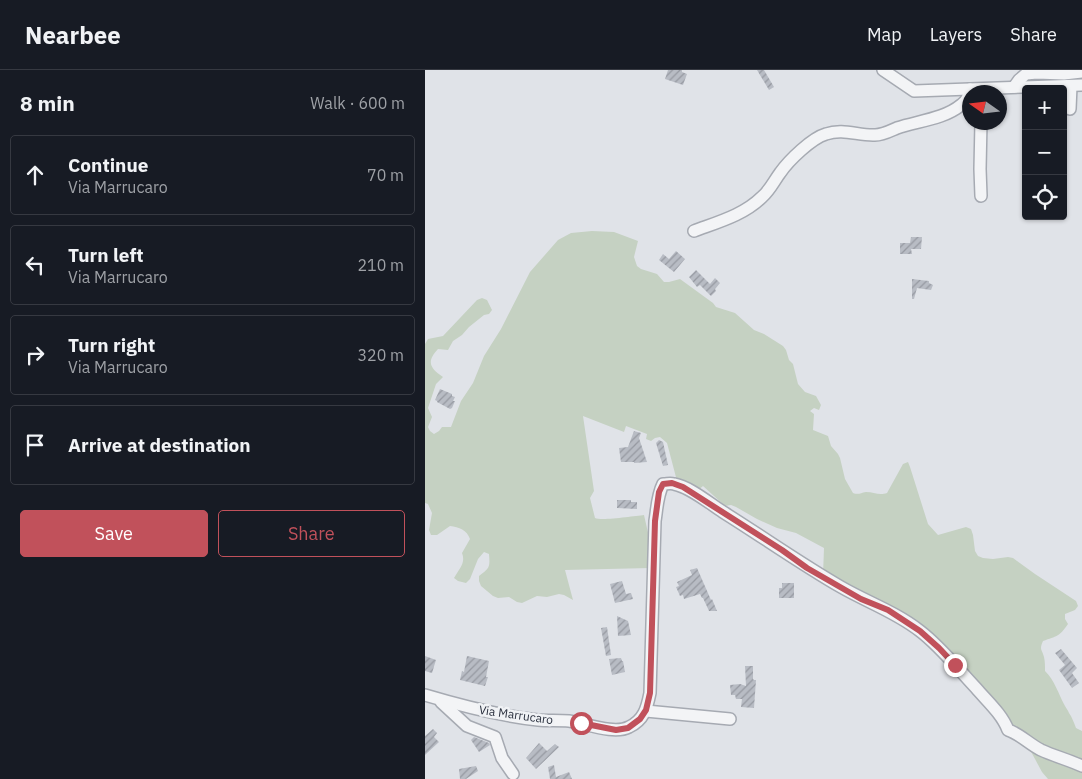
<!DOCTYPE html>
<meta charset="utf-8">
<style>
:root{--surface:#171b24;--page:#242831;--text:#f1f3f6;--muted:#9ea1a6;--line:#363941;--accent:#c1515b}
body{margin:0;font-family:"IBM Plex Sans",sans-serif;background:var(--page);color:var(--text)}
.controls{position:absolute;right:15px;top:15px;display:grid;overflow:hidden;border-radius:5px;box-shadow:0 1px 4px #0004}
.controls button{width:45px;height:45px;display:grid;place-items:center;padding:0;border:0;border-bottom:1px solid var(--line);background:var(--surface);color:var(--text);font:25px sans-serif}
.compass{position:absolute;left:537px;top:15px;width:45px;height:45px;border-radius:50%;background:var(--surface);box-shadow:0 1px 4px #0004;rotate:284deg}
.stop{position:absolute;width:15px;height:15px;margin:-11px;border:4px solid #c1515b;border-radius:50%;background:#fff}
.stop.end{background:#c1515b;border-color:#fff;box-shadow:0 1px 5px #0008}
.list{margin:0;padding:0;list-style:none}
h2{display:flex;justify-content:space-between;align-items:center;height:65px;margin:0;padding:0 20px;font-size:21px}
h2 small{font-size:16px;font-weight:400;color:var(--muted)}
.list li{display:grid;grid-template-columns:32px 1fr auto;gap:15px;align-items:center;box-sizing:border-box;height:80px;margin:0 10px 10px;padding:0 10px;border:1px solid var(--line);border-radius:5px}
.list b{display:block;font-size:19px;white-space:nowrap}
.list p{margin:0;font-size:16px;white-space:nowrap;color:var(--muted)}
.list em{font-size:16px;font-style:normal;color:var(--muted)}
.actions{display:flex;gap:10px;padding:15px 20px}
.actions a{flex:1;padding:11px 0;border:1px solid var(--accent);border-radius:5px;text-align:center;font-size:18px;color:var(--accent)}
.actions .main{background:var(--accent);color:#fff}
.icon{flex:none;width:28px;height:28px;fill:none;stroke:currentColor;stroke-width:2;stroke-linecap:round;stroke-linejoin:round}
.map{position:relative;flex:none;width:657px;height:709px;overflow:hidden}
header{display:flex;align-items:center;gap:30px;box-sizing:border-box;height:70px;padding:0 25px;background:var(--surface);border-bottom:1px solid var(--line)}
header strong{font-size:24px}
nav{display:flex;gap:28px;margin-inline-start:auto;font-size:18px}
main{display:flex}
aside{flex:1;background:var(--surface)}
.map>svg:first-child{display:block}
.green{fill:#c5d1c2}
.building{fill:url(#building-hatch)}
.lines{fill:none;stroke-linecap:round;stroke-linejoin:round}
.minor-casing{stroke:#a6aab2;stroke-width:14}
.minor{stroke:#f3f4f6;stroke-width:11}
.route{stroke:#c1515b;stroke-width:6}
.labels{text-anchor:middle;stroke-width:5;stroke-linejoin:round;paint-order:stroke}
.street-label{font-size:12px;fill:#2a303e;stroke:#f0f2f5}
</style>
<header>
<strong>Nearbee</strong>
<nav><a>Map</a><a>Layers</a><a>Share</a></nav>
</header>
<main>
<aside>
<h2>8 min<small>Walk · 600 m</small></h2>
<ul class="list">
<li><svg class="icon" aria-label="ahead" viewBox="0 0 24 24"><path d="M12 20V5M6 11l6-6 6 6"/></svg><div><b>Continue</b><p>Via Marrucaro</p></div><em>70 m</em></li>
<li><svg class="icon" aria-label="left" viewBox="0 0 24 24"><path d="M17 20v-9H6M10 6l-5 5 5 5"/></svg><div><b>Turn left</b><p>Via Marrucaro</p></div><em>210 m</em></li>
<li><svg class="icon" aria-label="right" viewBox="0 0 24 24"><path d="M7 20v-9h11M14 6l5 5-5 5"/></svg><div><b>Turn right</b><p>Via Marrucaro</p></div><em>320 m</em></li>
<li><svg class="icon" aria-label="arrive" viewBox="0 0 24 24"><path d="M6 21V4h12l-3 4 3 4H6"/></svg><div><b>Arrive at destination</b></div></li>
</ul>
<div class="actions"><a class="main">Save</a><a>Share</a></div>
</aside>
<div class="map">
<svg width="657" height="709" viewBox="0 0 657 709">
<defs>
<pattern id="building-hatch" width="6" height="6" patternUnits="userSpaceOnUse" patternTransform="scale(1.25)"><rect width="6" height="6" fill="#b8bcc4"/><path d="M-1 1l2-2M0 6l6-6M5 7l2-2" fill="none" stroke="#9699a1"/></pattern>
</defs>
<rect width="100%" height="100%" fill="#e0e3e8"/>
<g class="green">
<path d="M 167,161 L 189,162 L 213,171 L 209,187 L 212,196 L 216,199 L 232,204 L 239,212 L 244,212 L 255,209 L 288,233 L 291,237 L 310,243 L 329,260 L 339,264 L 358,276 L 361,280 L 364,290 L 368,294 L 373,314 L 380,322 L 391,326 L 396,335 L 394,340 L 389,338 L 385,341 L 389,344 L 388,360 L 403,366 L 406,376 L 413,384 L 415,388 L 420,409 L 428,423 C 434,425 435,423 441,422 C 449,422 454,426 462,423 L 478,394 L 483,392 L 485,397 L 503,454 L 513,465 L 541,457 L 546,459 L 548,465 L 550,481 L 553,486 L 558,488 L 568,489 L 583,487 L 588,488 L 610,504 L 651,531 L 653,536 L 650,540 L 640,544 L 640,549 L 643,554 C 634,567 632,566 618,571 C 614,580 617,579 619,587 C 620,591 620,596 620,601 C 630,611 633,623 640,636 C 641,638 643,640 644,643 C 647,647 649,653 651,658 L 657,661 L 657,694 L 601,667 L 588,656 L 518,578 L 398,505 L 399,478 L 371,463 L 352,458 L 332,449 L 311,437 L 306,435 L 300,436 L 278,416 L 271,422 L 252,411 L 242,373 L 235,367 L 230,368 L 226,371 L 221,369 L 222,364 L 201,356 L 199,362 L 158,346 L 169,421 L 165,428 L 170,448 C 177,451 209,446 219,445 L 224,467 L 225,498 L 140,500 L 148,530 L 139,525 L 134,524 L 122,527 L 112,526 L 97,533 L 92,532 L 84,527 L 73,528 L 68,526 L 56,516 L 54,511 L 54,506 C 65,498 65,497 64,484 L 59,482 L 53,489 L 45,509 L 41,513 L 33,511 L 29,508 C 34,499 41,493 37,483 L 45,469 C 42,460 34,457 25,456 L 12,465 L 6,465 L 4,460 L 7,443 L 3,434 L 0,433 L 0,274 L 3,269 L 18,266 L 52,230 L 57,228 L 62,230 L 67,240 L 64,244 L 59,245 L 44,257 L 37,265 L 28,271 L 23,280 L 13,279 C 1,292 5,298 18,307 L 11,314 L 3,338 L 7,347 L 3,357 L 5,361 L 9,364 L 14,361 L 17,357 L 26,357 L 36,331 L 48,313 L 59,286 L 76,259 L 105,202 L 133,170 L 146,163 Z"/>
<path d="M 603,676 L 657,701 L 657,709 L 623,709 L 617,702 Z"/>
</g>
<g class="building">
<path d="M 243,0 L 257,0 L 257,2 L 262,4 L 258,15 L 240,9 Z"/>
<path d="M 332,0 L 339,0 L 349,17 L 344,20 Z"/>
<path d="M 486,167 L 497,167 L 496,179 L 486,179 L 487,184 L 475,184 L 475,173 L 485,173 Z"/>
<path d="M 251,181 L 260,189 L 249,202 L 234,190 L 238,184 L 244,189 Z"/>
<path d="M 271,200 L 285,214 L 290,208 L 295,213 L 290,219 L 291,221 L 286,226 L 275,215 L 272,217 L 264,207 Z"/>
<path d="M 487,209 L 504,211 L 504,213 L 508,215 L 506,220 L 492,218 L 489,229 L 487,229 Z"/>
<path d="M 15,319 L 27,324 L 27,326 L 30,327 L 28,331 L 30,331 L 27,338 L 25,339 L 12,332 L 12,331 L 10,330 Z"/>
<path d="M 209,361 L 216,363 L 214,368 L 222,392 L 209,393 L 209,392 L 196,392 L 194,378 L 203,377 Z"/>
<path d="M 234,370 L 238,372 L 243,395 L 238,396 L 231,373 Z"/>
<path d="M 192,430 L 206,430 L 206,432 L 212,432 L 212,439 L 192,438 Z"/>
<path d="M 272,498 L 286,530 L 287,529 L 292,541 L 284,541 L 278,528 L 277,528 L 275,524 L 259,529 L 258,525 L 255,526 L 251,517 L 254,516 L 252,512 L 267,505 L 265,500 Z"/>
<path d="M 197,511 L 201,524 L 206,523 L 208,529 L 190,533 L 185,514 Z"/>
<path d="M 357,513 L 369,513 L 369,528 L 354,528 L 354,518 L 357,518 Z"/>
<path d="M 192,546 L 203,551 L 206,565 L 193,566 Z"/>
<path d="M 182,557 L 186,585 L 181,586 L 176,558 Z"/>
<path d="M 636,579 L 652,598 L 647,603 L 654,613 L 647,618 L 634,600 L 640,595 L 630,583 Z"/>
<path d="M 0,586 L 11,590 L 7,603 L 0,601 Z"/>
<path d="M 42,586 L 64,591 L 61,607 L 63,607 L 60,616 L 35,610 L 37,601 L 39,602 Z"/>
<path d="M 196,588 L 197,591 L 198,591 L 200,602 L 187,605 L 184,589 Z"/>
<path d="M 320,596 L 328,596 L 328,609 L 329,610 L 331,610 L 329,638 L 316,637 L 317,629 L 311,629 L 310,625 L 306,625 L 305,615 L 315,614 L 321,616 Z"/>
<path d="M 8,659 L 12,663 L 9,667 L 14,672 L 0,685 L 0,666 Z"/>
<path d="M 49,667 L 64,673 L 65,675 L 54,682 L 46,670 Z"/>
<path d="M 114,673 L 122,681 L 130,674 L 134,677 L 111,699 L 101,688 Z"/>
<path d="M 129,695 L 131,707 L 144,702 L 147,709 L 125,709 L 123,697 Z"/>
<path d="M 51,696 L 53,701 L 41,709 L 35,709 L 34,699 Z"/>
</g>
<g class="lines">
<g class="minor-casing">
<g id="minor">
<path d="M 458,0 L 489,21 L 657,15"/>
<path d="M 589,17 L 594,10 L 601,4 L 612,3 L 639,4 L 657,2"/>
<path d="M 645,39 L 646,16"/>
<path d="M 556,126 L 555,99 L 556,52"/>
<path d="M 269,161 C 293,152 319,145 337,127 C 345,120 349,111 355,103 C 364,90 387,68 401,64 C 418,58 434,66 450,65 C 458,65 465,61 472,58 C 493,51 519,49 536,35 C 541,32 544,25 545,19"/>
<path d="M 0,625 C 37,636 75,646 113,650 C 123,651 133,650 144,651 C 160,653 189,665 204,657 C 219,650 222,638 225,623 L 230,451 C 232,439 232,426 238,414 C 242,414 245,413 249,414 C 265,417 284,433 298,442 C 338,467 376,494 416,517 C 442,532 471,542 495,561 C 516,577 533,599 551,618 C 562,631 577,644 583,660 C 595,664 604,674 616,680 C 629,686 644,690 657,696"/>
<path d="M 16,632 L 42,656 L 70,667 L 77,688 L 88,704"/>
<path d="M 221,641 L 305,649"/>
</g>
</g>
<use href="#minor" class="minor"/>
</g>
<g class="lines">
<path class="route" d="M 156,653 L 191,660 L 203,658 L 215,649 L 221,640 L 225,623 L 230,451 L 234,422 L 238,414 L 247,413 L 258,417 L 357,480 L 382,498 L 436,529 L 463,540 L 495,561 L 514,578 L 530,595"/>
</g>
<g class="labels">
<g class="street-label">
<text transform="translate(91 645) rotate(8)" y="4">Via Marrucaro</text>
</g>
</g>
</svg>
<div class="controls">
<button>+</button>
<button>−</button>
<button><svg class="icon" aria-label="locate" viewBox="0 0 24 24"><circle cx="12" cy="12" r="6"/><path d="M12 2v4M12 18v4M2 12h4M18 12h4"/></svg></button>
</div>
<svg class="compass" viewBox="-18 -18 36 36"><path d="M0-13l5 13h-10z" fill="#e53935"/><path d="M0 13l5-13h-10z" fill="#9ea1a6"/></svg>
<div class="stop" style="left:156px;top:653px"></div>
<div class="stop end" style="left:530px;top:595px"></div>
</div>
</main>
